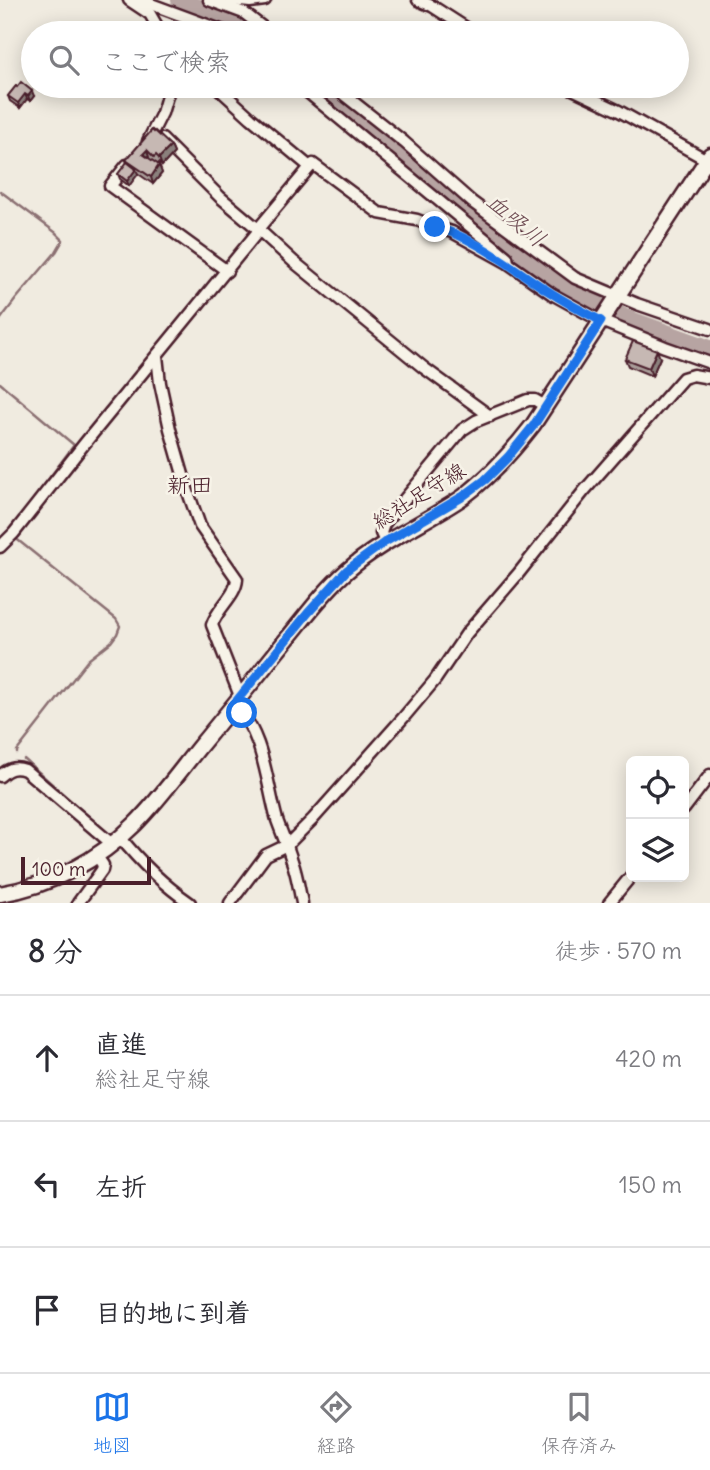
<!DOCTYPE html>
<html lang="ja">
<meta charset="utf-8">
<style>
:root{--surface:#fff;--page:#f2f2f3;--text:#2b2b33;--muted:#7c7c81;--line:#e1e1e2;--accent:#1a73e8}
body{margin:0;font-family:Delius,"Klee One",sans-serif;background:var(--page);color:var(--text)}
.controls{position:absolute;right:21px;bottom:21px;display:grid;overflow:hidden;border-radius:10px;box-shadow:0 4px 18px #0003}
.controls button{width:63px;height:63px;display:grid;place-items:center;padding:0;border:0;border-bottom:2px solid var(--line);background:var(--surface);color:var(--text);font:35px sans-serif}
.scale{position:absolute;left:21px;bottom:18px;width:130px;box-sizing:border-box;padding-left:7px;border:4px solid #4a1f2b;border-top:0;font-size:19px;line-height:24px;white-space:nowrap;color:#4a1f2b;-webkit-text-stroke:5px #f7f3e8;paint-order:stroke}
.stop{position:absolute;width:21px;height:21px;margin:-16px;border:5px solid #1a73e8;border-radius:50%;background:#fff}
.stop.end{background:#1a73e8;border-color:#fff;box-shadow:0 2px 7px #0008}
.list{margin:0;padding:0;list-style:none}
h2{display:flex;justify-content:space-between;align-items:center;height:91px;margin:0;padding:0 28px;font-size:30px}
h2 small{font-size:23px;font-weight:400;color:var(--muted)}
.list li{display:grid;grid-template-columns:46px 1fr auto;gap:21px;align-items:center;box-sizing:border-box;height:126px;padding:0 28px;border-top:2px solid var(--line)}
.list b{display:block;font-size:26px;white-space:nowrap}
.list p{margin:0;font-size:23px;white-space:nowrap;color:var(--muted)}
.list em{font-size:23px;font-style:normal;color:var(--muted)}
.icon{flex:none;width:38px;height:38px;fill:none;stroke:currentColor;stroke-width:2;stroke-linecap:round;stroke-linejoin:round}
.map{position:relative;flex:none;width:710px;height:903px;overflow:hidden}
.search{position:absolute;background:var(--surface);box-shadow:0 4px 18px #0003;left:21px;right:21px;top:21px;height:77px;display:flex;align-items:center;gap:18px;box-sizing:border-box;padding:0 24px;border-radius:38px;color:var(--muted);font-size:26px}
.sheet{height:469px;background:var(--surface)}
nav{display:flex;justify-content:space-around;align-items:center;box-sizing:border-box;height:98px;border-top:2px solid var(--line);background:var(--surface);font-size:19px;color:var(--muted)}
nav a{display:grid;justify-items:center;gap:4px}
nav .on{color:var(--accent)}
.map>svg:first-child{display:block}
.lines{fill:none;stroke-linecap:round;stroke-linejoin:round}
.stream{stroke:#8b6f72;stroke-width:2.5}
.river{stroke:#b7a4a2;stroke-width:16}
.minor-casing{stroke:#4a1f2b;stroke-width:15}
.secondary-casing{stroke:#4a1f2b;stroke-width:19}
.minor{stroke:#f7f3e8;stroke-width:10}
.secondary{stroke:#f7f3e8;stroke-width:14}
.wall{fill:#aa9e9a;stroke:#4a1f2b;stroke-width:2}
.shaded-wall{fill:#8b817d;stroke:#4a1f2b;stroke-width:2}
.building{fill:#c6b8b3;stroke:#4a1f2b;stroke-width:2}
.route{stroke:#1a73e8;stroke-width:9}
.labels{text-anchor:middle;stroke-width:5;stroke-linejoin:round;paint-order:stroke}
.street-label{font-size:21px;fill:#4a1f2b;stroke:#f7f3e8}
.water-label{font-size:23px;font-style:italic;fill:#704e55;stroke:#f7f3e8}
.neighbourhood-label{font-size:23px;fill:#4a1f2b;stroke:#f7f3e8}
</style>
<div class="map">
<svg width="710" height="903" viewBox="0 0 710 903">
<rect width="100%" height="100%" fill="#f0ebe0"/>
<filter id="ink" filterUnits="userSpaceOnUse"><feTurbulence type="fractalNoise" baseFrequency=".0143" numOctaves="2"/><feDisplacementMap in="SourceGraphic" scale="14" xChannelSelector="R" yChannelSelector="G"/><feConvolveMatrix kernelMatrix="1 2 1 2 8 2 1 2 1" color-interpolation-filters="sRGB"/></filter>
<g filter="url(#ink)">
<g class="lines">
<g class="stream">
<path d="M 0,191 L 55,232 L 63,240 L 56,252 L 16,299 L 0,320"/>
<path d="M 0,383 L 74,445 L 14,525"/>
<path d="M 14,537 L 116,619 L 120,626 L 117,634 L 111,642 L 88,660 L 17,751 L 17,753"/>
<path d="M 24,759 L 89,817"/>
</g>
<g class="river">
<path d="M 179,0 L 221,15 L 254,33"/>
<path d="M 318,86 L 543,272 L 625,317 L 710,348"/>
</g>
<g class="minor-casing">
<g id="minor">
<path d="M 129,0 L 150,14 L 161,33"/>
<path d="M 140,0 L 229,33"/>
<path d="M 209,0 L 244,13 L 270,33"/>
<path d="M 231,0 L 250,2 L 265,0"/>
<path d="M 418,0 L 432,6 L 474,33"/>
<path d="M 216,86 L 251,118 L 310,167 L 313,164 L 379,213 L 417,220 L 435,227 L 452,232 L 508,263 L 552,294 L 601,321 L 665,347 L 710,363"/>
<path d="M 300,86 L 507,257 L 508,262"/>
<path d="M 333,86 L 404,142 L 472,202 L 575,278 L 637,304 L 710,329"/>
<path d="M 566,86 L 619,111 L 707,160"/>
<path d="M 162,139 L 220,197 L 258,229 L 294,262 L 424,368 L 490,416"/>
<path d="M 148,141 L 162,113 L 170,86"/>
<path d="M 127,165 L 110,186 L 227,271"/>
<path d="M 157,356 L 160,383 L 170,429 L 188,492 L 200,526 L 237,579 C 236,596 217,608 212,625 L 240,696"/>
<path d="M 385,542 L 381,533 L 384,524 L 462,430 L 476,421 L 528,400 L 535,400 L 545,406"/>
<path d="M 0,547 L 14,533 L 85,443 L 256,234 L 258,229 L 310,167"/>
<path d="M 234,704 C 264,734 266,781 277,820 C 282,834 288,847 292,861 C 297,874 299,889 302,903"/>
<path d="M 0,776 C 8,769 14,766 25,770 L 112,844"/>
<path d="M 684,809 L 710,775"/>
<path d="M 120,837 C 140,862 164,885 190,903"/>
<path d="M 78,903 L 102,870 L 103,865 L 96,855"/>
<path d="M 230,903 L 266,855 L 287,845 L 313,819 L 403,718 L 435,680 L 467,633 L 518,574 L 584,491 L 683,378 L 693,375 L 710,378"/>
<path d="M 609,903 L 631,876"/>
</g>
</g>
<g class="secondary-casing">
<path id="secondary" d="M 0,894 C 50,886 99,860 135,824 C 159,800 179,772 200,746 C 229,711 258,675 287,639 C 306,616 324,591 347,571 C 382,540 425,523 463,497 C 491,476 512,452 533,425 L 710,155"/>
</g>
<use href="#minor" class="minor"/>
<use href="#secondary" class="secondary"/>
</g>
<g class="wall">
<path d="M 16,86 L 34,96 L 30,101 L 27,99 L 20,108 L 10,101 L 8,96 Z"/>
<path d="M 152,130 L 171,146 L 174,153 L 162,166 L 159,163 L 158,164 L 162,173 L 153,184 L 137,173 L 129,186 L 120,179 L 118,174 L 127,163 L 126,160 Z"/>
<path d="M 660,358 L 652,376 L 628,366 L 625,359 Z"/>
</g>
<g class="shaded-wall">
<path d="M 32,91 L 34,96 L 30,101 L 28,96 Z"/>
<path d="M 25,94 L 27,99 L 20,108 L 18,103 Z"/>
<path d="M 171,146 L 174,153 L 162,166 L 159,158 Z"/>
<path d="M 147,150 L 149,157 L 146,161 L 143,154 Z"/>
<path d="M 159,165 L 162,173 L 153,184 L 151,177 Z"/>
<path d="M 136,169 L 138,174 L 129,186 L 127,181 Z"/>
<path d="M 657,350 L 660,358 L 652,376 L 649,368 Z"/>
</g>
<g class="building">
<path d="M 182,27 L 192,31 L 193,29 L 201,33 L 179,33 Z"/>
<path d="M 21,82 L 32,91 L 28,96 L 25,94 L 18,103 L 8,96 L 16,86 L 17,87 Z"/>
<path d="M 152,130 L 154,132 L 155,131 L 171,146 L 159,158 L 156,155 L 154,157 L 147,150 L 143,154 L 159,165 L 151,177 L 126,160 Z"/>
<path d="M 127,162 L 136,169 L 127,181 L 118,174 Z"/>
<path d="M 633,341 L 657,350 L 649,368 L 625,359 Z"/>
</g>
</g>
<g class="lines" filter="url(#ink)">
<path class="route" d="M 242,713 L 234,704 L 308,613 L 347,570 L 385,542 L 462,497 L 485,480 L 508,457 L 534,425 L 601,321 C 585,312 568,304 553,294 C 515,271 478,238 435,227"/>
</g>
<g class="labels">
<g class="street-label">
<text transform="translate(419 496) rotate(-32)" y="7">総社足守線</text>
</g>
<g class="water-label">
<text transform="translate(516 220) rotate(40)" y="8">血吸川</text>
</g>
<g class="neighbourhood-label">
<text x="190" y="493">新田</text>
</g>
</g>
</svg>
<div class="controls">
<button><svg class="icon" aria-label="locate" viewBox="0 0 24 24"><circle cx="12" cy="12" r="6"/><path d="M12 2v4M12 18v4M2 12h4M18 12h4"/></svg></button>
<button><svg class="icon" aria-label="layers" viewBox="0 0 24 24"><path d="M12 4l9 5-9 5-9-5zM3 14l9 5 9-5"/></svg></button>
</div>
<div class="scale">100 m</div>
<div class="stop" style="left:242px;top:713px"></div>
<div class="stop end" style="left:435px;top:227px"></div>
<div class="search"><svg class="icon" aria-label="search" viewBox="0 0 24 24"><circle cx="10" cy="10" r="6"/><path d="M15 15l6 6"/></svg>ここで検索</div>
</div>
<section class="sheet">
<h2>8 分<small>徒歩 · 570 m</small></h2>
<ul class="list">
<li><svg class="icon" aria-label="ahead" viewBox="0 0 24 24"><path d="M12 20V5M6 11l6-6 6 6"/></svg><div><b>直進</b><p>総社足守線</p></div><em>420 m</em></li>
<li><svg class="icon" aria-label="left" viewBox="0 0 24 24"><path d="M17 20v-9H6M10 6l-5 5 5 5"/></svg><div><b>左折</b></div><em>150 m</em></li>
<li><svg class="icon" aria-label="arrive" viewBox="0 0 24 24"><path d="M6 21V4h12l-3 4 3 4H6"/></svg><div><b>目的地に到着</b></div></li>
</ul>
</section>
<nav>
<a class="on"><svg class="icon" aria-label="map" viewBox="0 0 24 24"><path d="M3 6l6-2 6 2 6-2v14l-6 2-6-2-6 2zM9 4v14M15 6v14"/></svg>地図</a>
<a><svg class="icon" aria-label="directions" viewBox="0 0 24 24"><path d="M12 3l9 9-9 9-9-9zM9 14v-3h6M13 9l2 2-2 2"/></svg>経路</a>
<a><svg class="icon" aria-label="saved" viewBox="0 0 24 24"><path d="M7 4h10v16l-5-4-5 4z"/></svg>保存済み</a>
</nav>
